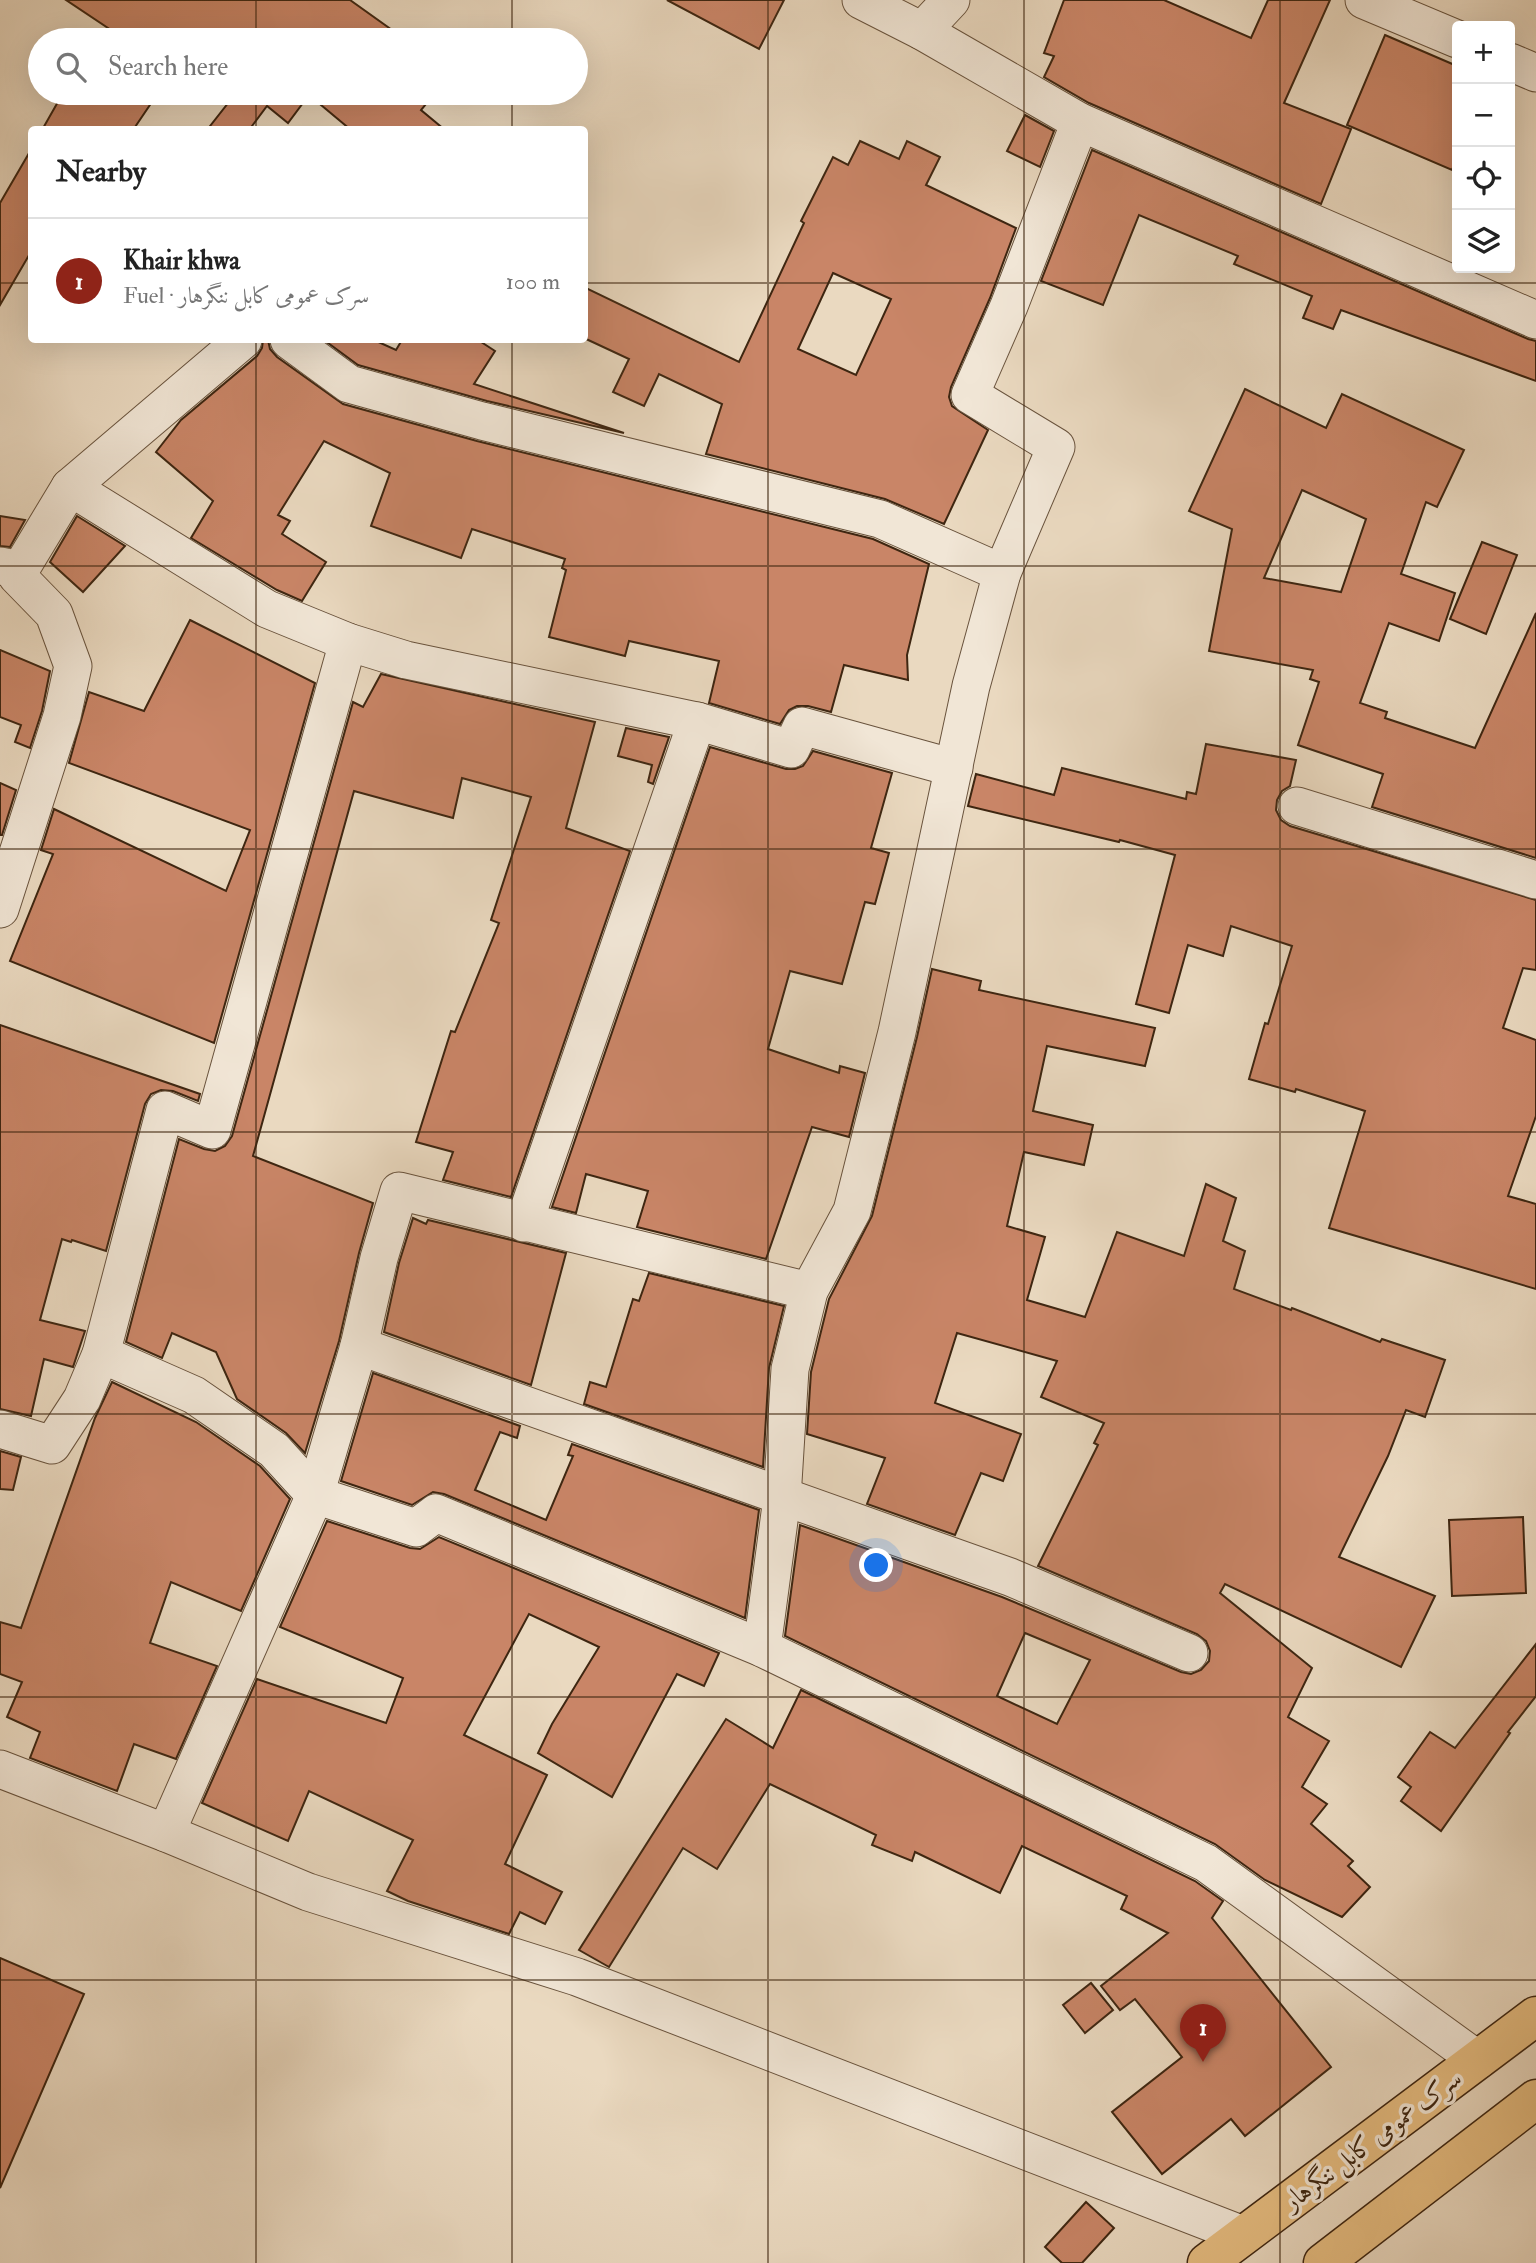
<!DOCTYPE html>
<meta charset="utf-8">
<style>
:root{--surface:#fff;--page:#f6f6f6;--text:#222;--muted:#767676;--line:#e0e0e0;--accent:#8f2418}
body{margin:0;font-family:"IM FELL Double Pica",Amiri,serif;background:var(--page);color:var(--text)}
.controls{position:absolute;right:21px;top:21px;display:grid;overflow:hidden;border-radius:7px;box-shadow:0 7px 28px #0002}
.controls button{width:63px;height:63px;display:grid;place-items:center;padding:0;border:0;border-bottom:2px solid var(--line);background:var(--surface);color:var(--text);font:35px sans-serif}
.you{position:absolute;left:877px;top:1566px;width:24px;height:24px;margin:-18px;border:5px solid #fff;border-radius:50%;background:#1a73e8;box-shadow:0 0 0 10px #1a73e833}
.badge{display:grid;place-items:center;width:46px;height:46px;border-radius:50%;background:var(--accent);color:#fff;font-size:23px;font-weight:700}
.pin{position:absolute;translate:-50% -58px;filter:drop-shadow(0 2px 4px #0008)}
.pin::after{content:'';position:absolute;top:37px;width:24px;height:21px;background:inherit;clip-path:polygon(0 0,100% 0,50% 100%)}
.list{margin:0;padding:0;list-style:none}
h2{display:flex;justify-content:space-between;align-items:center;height:91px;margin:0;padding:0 28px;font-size:30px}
h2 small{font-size:23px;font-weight:400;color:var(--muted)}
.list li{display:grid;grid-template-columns:46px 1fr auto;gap:21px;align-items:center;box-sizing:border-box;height:126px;padding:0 28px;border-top:2px solid var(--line)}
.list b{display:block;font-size:26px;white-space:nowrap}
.list p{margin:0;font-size:23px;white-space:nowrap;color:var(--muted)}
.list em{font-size:23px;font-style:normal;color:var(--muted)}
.icon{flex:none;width:38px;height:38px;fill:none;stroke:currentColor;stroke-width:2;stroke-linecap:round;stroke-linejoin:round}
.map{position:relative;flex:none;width:1536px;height:2263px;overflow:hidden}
.search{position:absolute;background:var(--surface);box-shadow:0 7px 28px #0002;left:28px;top:28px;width:560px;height:77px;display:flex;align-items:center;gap:18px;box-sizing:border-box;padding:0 24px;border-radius:38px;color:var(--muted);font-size:26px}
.panel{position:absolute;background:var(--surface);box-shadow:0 7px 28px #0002;left:28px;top:126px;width:560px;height:217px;border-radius:7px}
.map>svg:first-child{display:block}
.building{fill:#c98567;stroke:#3e2611;stroke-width:2;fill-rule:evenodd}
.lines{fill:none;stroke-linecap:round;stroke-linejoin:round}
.minor-casing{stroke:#69533d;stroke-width:39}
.trunk-casing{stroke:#3e2611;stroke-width:41}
.minor{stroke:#f1e6d6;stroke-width:37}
.trunk{stroke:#e5bc80;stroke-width:38}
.grid{fill:none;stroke:#3e2611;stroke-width:2;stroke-opacity:0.55}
.labels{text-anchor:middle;stroke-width:7;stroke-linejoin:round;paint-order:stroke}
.street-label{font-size:26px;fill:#3e2611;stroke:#f1e6d6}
</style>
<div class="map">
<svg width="1536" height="2263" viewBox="0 0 1536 2263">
<rect width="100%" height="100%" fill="#ead9c0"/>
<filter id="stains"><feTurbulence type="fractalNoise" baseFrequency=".00286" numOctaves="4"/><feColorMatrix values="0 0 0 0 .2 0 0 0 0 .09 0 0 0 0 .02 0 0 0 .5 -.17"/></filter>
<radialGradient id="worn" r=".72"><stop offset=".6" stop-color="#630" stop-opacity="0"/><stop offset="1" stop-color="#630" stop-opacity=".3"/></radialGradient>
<g class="building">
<path d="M 66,0 L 350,0 L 406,40 L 126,40 Z"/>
<path d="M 667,0 L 784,0 L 759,49 Z"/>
<path d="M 1064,0 L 1164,0 L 1251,38 L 1268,0 L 1330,0 L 1284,103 L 1351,129 L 1321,204 L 1089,103 L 1044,77 L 1054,56 L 1044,53 Z"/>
<path d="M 1385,35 L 1457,66 L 1457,158 L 1452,170 L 1347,125 Z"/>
<path d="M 63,93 L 158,93 L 133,130 L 42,130 Z"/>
<path d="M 236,93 L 435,93 L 421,110 L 445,130 L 351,130 L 309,95 L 288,123 L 267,106 L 249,130 L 207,130 Z"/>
<path d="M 1025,115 L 1054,131 L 1040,167 L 1007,151 Z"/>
<path d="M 860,141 L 899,159 L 907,141 L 940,157 L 926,185 L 1016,228 L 990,298 L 951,387 L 949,397 L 952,406 L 988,430 L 944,524 L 885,499 L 706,454 L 722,404 L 659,374 L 644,406 L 613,392 L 629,359 L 584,338 L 584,287 L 739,362 L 804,223 L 801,221 L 833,157 L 848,165 ZM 833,273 L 891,299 L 856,375 L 798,349 Z"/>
<path d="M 32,148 L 32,250 L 0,305 L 0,203 Z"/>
<path d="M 1092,150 L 1528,339 L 1536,341 L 1536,381 L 1341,310 L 1333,329 L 1303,318 L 1312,296 L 1234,264 L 1238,256 L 1139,215 L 1103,305 L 1041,281 Z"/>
<path d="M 263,340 L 268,340 L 270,349 L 277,357 L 343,404 L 477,441 L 873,539 L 929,564 L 907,655 L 908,680 L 844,665 L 831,712 L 808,706 L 797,706 L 789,710 L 780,724 L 709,703 L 719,661 L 629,641 L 625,656 L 549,637 L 566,570 L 562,568 L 565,559 L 472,529 L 461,558 L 371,526 L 390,473 L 324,441 L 278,515 L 290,521 L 282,534 L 326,562 L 302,601 L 277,590 L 191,538 L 213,501 L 156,452 L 181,420 L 257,356 L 262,348 Z"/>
<path d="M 324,340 L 374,340 L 396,350 L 402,340 L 478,340 L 495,351 L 474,384 L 624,433 L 487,401 L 358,365 Z"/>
<path d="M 1245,389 L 1326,428 L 1342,394 L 1464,450 L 1437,507 L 1426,502 L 1401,574 L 1455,593 L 1439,641 L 1389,623 L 1360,703 L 1387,712 L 1385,718 L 1475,748 L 1536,613 L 1536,858 L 1372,807 L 1383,774 L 1298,745 L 1319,682 L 1310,679 L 1313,670 L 1209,651 L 1232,529 L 1189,511 ZM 1302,490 L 1366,519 L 1341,592 L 1264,578 Z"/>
<path d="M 0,516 L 25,520 L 10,547 L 0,546 Z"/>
<path d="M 77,516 L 125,546 L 83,592 L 50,562 Z"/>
<path d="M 1482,542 L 1517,555 L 1486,634 L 1450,619 Z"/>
<path d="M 190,620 L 315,683 L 214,1043 L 10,961 L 53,854 L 41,850 L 54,809 L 226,891 L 250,830 L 69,763 L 89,692 L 144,711 Z"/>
<path d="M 0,650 L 50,671 L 42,711 L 30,748 L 15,742 L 21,725 L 0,717 Z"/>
<path d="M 381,674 L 595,722 L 566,828 L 630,851 L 511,1197 L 443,1180 L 453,1152 L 416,1142 L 451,1031 L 455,1032 L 499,923 L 491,920 L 531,797 L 462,778 L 453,818 L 354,791 L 253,1156 L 373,1203 L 359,1253 L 339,1341 L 305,1453 L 286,1433 L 237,1399 L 216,1352 L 172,1333 L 162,1358 L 126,1342 L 179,1139 L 204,1149 L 215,1151 L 225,1146 L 232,1136 L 353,702 L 363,707 Z"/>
<path d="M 626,728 L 669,737 L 653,784 L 648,782 L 652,765 L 618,756 Z"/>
<path d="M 1206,744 L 1296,760 L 1290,786 L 1282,791 L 1277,800 L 1276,810 L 1281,820 L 1290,826 L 1536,900 L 1536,970 L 1523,968 L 1503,1028 L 1536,1040 L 1536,1116 L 1508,1196 L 1536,1204 L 1536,1289 L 1329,1228 L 1365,1111 L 1296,1089 L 1295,1092 L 1249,1079 L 1265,1023 L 1268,1024 L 1292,946 L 1231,926 L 1223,956 L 1188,945 L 1169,1013 L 1136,1004 L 1175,855 L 1120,840 L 1119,842 L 968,806 L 976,774 L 1054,795 L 1062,768 L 1186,799 L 1187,792 L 1196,794 Z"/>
<path d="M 710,747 L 786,769 L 795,769 L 803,766 L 813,751 L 892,773 L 871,848 L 889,853 L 875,904 L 865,902 L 842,984 L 790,971 L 768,1049 L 839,1073 L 840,1066 L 865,1073 L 849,1137 L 812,1127 L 766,1259 L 637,1227 L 648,1191 L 586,1174 L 576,1213 L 552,1207 Z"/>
<path d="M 0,783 L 16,790 L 2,835 L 0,835 Z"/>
<path d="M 932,969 L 981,981 L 979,990 L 1155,1028 L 1145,1066 L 1047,1046 L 1033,1111 L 1093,1125 L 1084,1165 L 1024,1152 L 1007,1226 L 1045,1237 L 1027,1300 L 1085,1317 L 1117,1232 L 1184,1256 L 1206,1184 L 1236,1198 L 1223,1241 L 1245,1251 L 1234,1289 L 1291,1310 L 1292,1308 L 1380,1342 L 1382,1339 L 1445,1360 L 1425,1417 L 1406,1410 L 1388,1456 L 1339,1557 L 1435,1596 L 1401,1667 L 1225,1584 L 1220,1593 L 1312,1668 L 1288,1717 L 1329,1741 L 1302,1787 L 1327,1804 L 1311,1824 L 1353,1861 L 1348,1866 L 1370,1887 L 1342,1917 L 1265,1880 L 1215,1844 L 785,1636 L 800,1525 L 1002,1597 L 1181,1672 L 1191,1674 L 1201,1670 L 1209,1661 L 1210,1651 L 1206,1641 L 1197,1634 L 1038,1566 L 1098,1445 L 1094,1443 L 1104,1423 L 1041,1397 L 1057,1361 L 957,1333 L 935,1403 L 1021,1434 L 1003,1481 L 981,1473 L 955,1535 L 867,1504 L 885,1458 L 807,1434 L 811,1372 L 829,1299 L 872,1216 L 917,1037 ZM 1025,1633 L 1090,1660 L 1057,1724 L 997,1696 Z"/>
<path d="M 0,1025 L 200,1094 L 198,1101 L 173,1091 L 161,1090 L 151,1094 L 145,1104 L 106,1251 L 72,1240 L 71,1242 L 62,1239 L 40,1320 L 85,1331 L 73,1367 L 44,1359 L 31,1416 L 0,1409 Z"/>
<path d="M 413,1218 L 426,1224 L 428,1220 L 566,1253 L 531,1385 L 384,1332 L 399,1263 Z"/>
<path d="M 649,1273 L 784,1306 L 769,1368 L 763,1467 L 584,1404 L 590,1382 L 606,1387 L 633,1299 L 639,1301 Z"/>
<path d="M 373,1373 L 520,1426 L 517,1438 L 500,1432 L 475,1490 L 546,1520 L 573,1456 L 568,1455 L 572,1444 L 759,1510 L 745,1618 L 444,1494 L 433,1492 L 412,1505 L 341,1481 Z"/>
<path d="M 112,1382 L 196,1422 L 260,1466 L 290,1499 L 241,1611 L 171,1582 L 150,1643 L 217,1666 L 176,1759 L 134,1744 L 117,1791 L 30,1758 L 40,1732 L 7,1717 L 22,1682 L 0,1674 L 0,1622 L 21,1628 L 95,1418 Z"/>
<path d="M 0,1451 L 21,1457 L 13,1490 L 0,1489 Z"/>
<path d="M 1523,1517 L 1526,1593 L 1452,1596 L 1449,1520 Z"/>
<path d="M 327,1521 L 410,1548 L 420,1549 L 439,1537 L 719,1653 L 704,1686 L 677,1674 L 612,1797 L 538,1753 L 552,1724 L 599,1647 L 529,1614 L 464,1735 L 547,1775 L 505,1864 L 562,1892 L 545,1924 L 520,1912 L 509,1934 L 408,1901 L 387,1891 L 413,1840 L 309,1791 L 288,1841 L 202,1803 L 257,1679 L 386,1723 L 403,1678 L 280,1627 Z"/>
<path d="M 1536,1644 L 1536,1696 L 1508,1732 L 1510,1733 L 1441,1831 L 1401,1801 L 1411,1787 L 1398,1777 L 1430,1732 L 1455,1748 Z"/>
<path d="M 801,1690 L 1195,1881 L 1223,1901 L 1212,1918 L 1331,2067 L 1245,2136 L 1231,2119 L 1162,2174 L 1112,2112 L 1182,2057 L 1135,1999 L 1120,2010 L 1101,1986 L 1168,1933 L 1121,1909 L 1127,1896 L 1022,1846 L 1000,1893 L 915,1852 L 912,1861 L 872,1845 L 876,1835 L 770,1784 L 717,1869 L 683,1848 L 609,1967 L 579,1950 L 726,1719 L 773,1748 Z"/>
<path d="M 0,1958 L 84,1994 L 0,2188 Z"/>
<path d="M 1091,1983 L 1113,2010 L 1085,2033 L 1063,2005 Z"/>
<path d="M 1086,2202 L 1114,2228 L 1082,2263 L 1062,2263 L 1045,2247 Z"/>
</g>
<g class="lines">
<g class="minor-casing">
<g id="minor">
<path d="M 861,0 L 922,31 L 1080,122 L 1536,320"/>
<path d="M 1364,0 L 1457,39"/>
<path d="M 922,31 L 951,0"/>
<path d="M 1510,62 L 1536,73"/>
<path d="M 289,340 L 349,384 L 482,421 L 880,519 L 1002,573"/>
<path d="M 70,487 L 267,609 L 348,642 L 406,660 L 697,721 L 791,749 L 802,726 L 954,768"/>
<path d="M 0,566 L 20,570 L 17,576 L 54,614 L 73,666 L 62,716 L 0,909"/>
<path d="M 20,570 L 70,487 L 243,340"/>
<path d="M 1297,806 L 1536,880"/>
<path d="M 524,1223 L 697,721"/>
<path d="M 359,1346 L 1010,1577 L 1189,1653"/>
<path d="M 101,1354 L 194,1395 L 274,1450 L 315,1495 L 416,1528 L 436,1513 L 762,1648 L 1206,1863 L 1478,2060"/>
<path d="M 0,1429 L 52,1445 L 82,1399 L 101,1354 L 165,1110 L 212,1130 L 348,642"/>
<path d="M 762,1648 L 782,1498 L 790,1369 L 809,1291 L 852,1211 L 897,1032 L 971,686 L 1002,573 L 1056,447 L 970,395 L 1009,306 L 1080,122"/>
<path d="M 0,1769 L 166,1833 L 308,1892 L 577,1977 L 1243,2235"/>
<path d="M 166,1833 L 315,1495 L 359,1346 L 379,1258 L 399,1191 L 809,1291"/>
</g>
</g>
<g class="trunk-casing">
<g id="trunk">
<path d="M 1207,2263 L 1536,2016"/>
<path d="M 1323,2263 L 1536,2099"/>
</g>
</g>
<use href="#minor" class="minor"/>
<use href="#trunk" class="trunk"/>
</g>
<path class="grid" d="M 256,0 L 256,40M 512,0 L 512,40M 768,0 L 768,2263M 1024,0 L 1024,2263M 1280,0 L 1280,2263M 256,93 L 256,130M 512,93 L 512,130M 0,283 L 32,283M 584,283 L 1536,283M 256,340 L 256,2263M 512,340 L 512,2263M 0,566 L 1536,566M 0,849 L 1536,849M 0,1132 L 1536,1132M 0,1414 L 1536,1414M 0,1697 L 1536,1697M 0,1980 L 1536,1980"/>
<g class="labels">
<g class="street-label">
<text transform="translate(1372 2139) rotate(-37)" y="9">سرک عمومی کابل ننگرهار</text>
</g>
</g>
<rect width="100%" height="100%" filter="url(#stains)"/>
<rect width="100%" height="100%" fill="url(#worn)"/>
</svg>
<div class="controls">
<button>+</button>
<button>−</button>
<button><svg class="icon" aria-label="locate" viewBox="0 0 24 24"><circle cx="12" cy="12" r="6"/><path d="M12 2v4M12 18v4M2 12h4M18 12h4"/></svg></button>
<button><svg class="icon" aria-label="layers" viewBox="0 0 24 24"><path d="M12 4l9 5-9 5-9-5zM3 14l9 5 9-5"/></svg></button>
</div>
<div class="you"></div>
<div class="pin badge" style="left:1203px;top:2062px">1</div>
<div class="search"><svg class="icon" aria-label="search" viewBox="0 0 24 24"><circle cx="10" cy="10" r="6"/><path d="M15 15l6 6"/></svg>Search here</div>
<section class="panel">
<h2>Nearby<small></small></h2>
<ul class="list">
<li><span class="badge">1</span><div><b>Khair khwa</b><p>Fuel · سرک عمومی کابل ننگرهار</p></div><em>100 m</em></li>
</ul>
</section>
</div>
